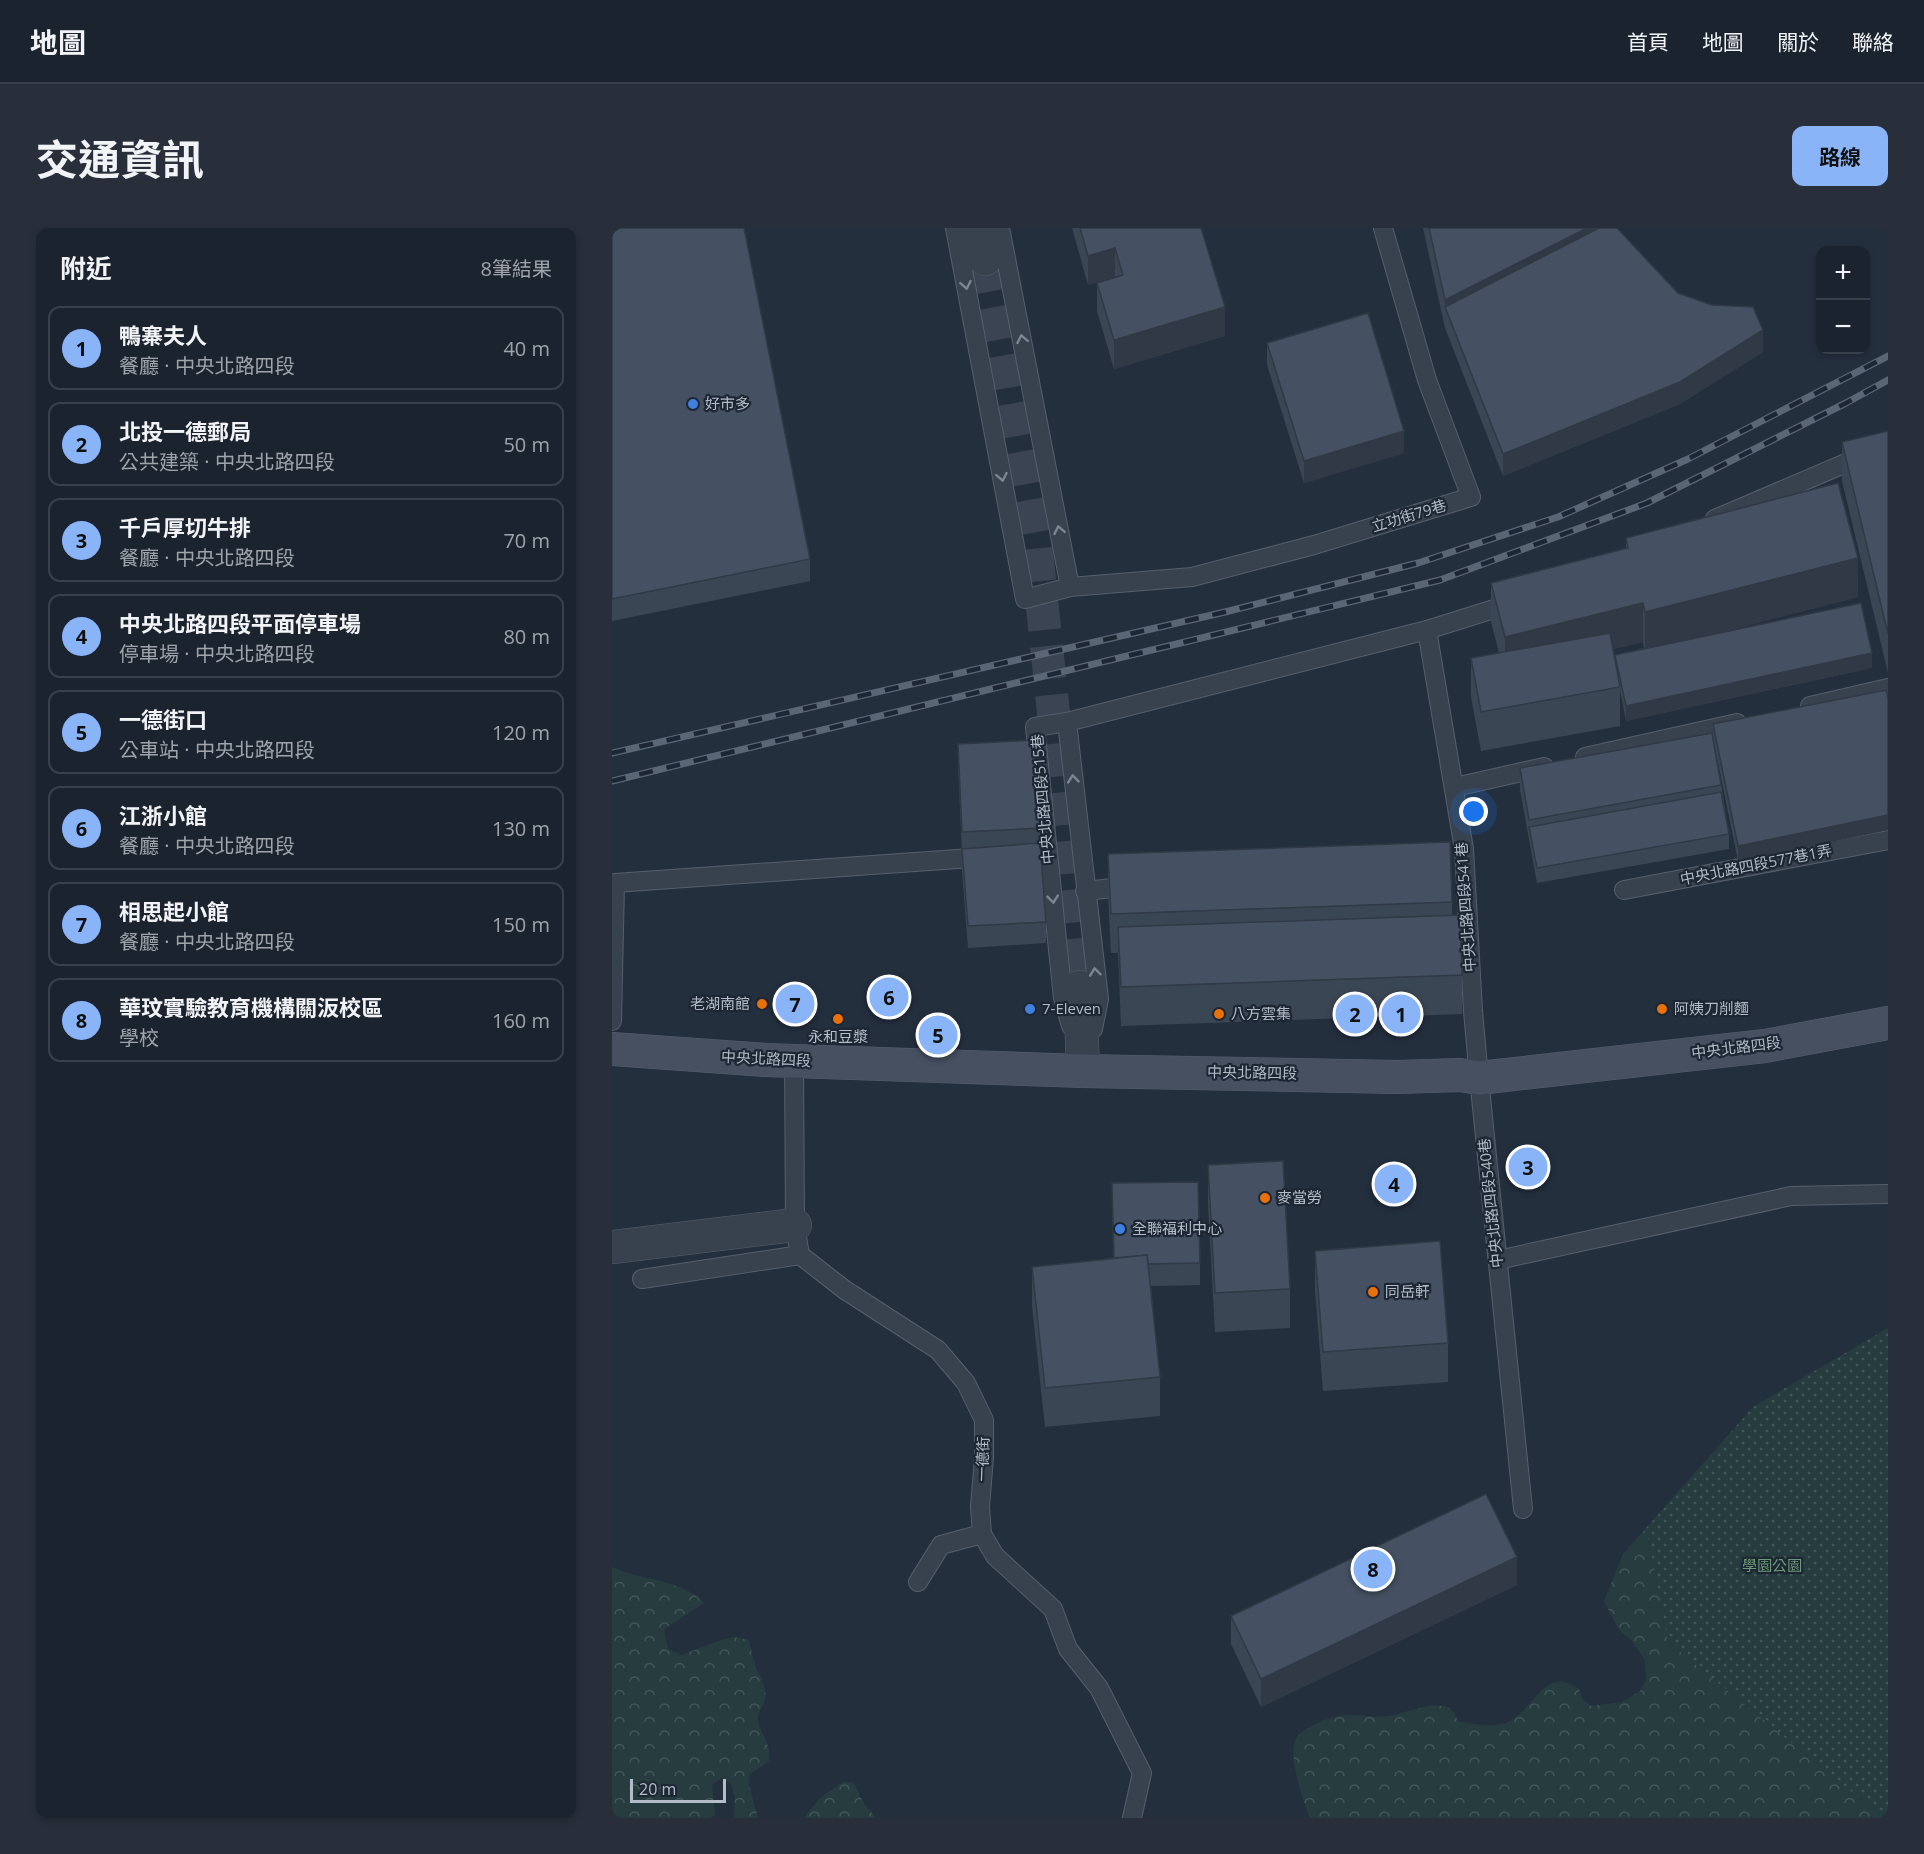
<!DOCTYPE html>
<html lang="zh-TW">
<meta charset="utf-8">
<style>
:root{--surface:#1b232e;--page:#282f3a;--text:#f1f3f6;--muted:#a0a4aa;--line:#39404a;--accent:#8ab4f8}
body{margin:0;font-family:"Open Sans","Noto Sans TC",sans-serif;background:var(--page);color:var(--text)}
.controls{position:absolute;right:18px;top:18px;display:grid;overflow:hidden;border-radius:12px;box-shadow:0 3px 9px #0003}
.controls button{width:54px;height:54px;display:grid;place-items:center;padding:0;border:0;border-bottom:2px solid var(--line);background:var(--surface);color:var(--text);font:30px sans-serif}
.scale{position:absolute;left:18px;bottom:15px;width:96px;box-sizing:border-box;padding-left:6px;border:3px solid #b4bcc9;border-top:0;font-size:16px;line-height:21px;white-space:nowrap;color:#b4bcc9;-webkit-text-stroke:4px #1d2633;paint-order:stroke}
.you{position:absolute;left:862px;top:584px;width:21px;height:21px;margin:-15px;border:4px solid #fff;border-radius:50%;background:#1a73e8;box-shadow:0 0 0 9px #1a73e833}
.badge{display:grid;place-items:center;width:39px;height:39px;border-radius:50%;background:var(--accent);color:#111;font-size:20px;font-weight:700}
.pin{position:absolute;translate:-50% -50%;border:3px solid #fff;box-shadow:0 2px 6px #0006}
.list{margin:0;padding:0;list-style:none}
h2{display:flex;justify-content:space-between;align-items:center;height:78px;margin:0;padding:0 24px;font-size:26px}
h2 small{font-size:20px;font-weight:400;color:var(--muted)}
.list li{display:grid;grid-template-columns:39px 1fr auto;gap:18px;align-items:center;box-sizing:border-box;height:84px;margin:0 12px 12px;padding:0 12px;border:2px solid var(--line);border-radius:12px}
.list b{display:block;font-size:22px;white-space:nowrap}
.list p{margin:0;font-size:20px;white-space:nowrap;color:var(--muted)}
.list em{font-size:20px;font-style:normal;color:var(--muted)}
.map{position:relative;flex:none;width:1276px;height:1590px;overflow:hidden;border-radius:12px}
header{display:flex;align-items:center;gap:36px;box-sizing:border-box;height:84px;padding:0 30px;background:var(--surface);border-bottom:2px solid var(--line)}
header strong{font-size:28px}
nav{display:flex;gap:33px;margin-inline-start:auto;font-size:21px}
.intro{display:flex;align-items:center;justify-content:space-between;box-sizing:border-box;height:144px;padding:0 36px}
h1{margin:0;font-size:42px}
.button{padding:15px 27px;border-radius:12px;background:var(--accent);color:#111;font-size:21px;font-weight:700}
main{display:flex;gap:36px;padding:0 36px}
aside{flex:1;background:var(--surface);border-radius:12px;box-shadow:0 3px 9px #0003}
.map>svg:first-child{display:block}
.forest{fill:url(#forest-crowns)}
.park{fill:url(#park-dots)}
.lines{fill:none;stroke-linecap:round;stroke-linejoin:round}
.street-tunnel{stroke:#3a4453;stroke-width:33;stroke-dasharray:33 16;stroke-linecap:butt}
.lane-casing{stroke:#565f6c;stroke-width:20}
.street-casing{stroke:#565f6c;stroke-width:34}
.secondary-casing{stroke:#565f6c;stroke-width:34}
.lane{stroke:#38414e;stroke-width:18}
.street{stroke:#38414e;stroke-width:33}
.secondary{stroke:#465061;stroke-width:33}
.rail-casing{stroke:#5a6575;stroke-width:7}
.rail{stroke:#1d2633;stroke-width:4.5;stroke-dasharray:14;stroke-linecap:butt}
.wall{fill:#3b4654;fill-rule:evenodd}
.shaded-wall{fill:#303945}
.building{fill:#455162;stroke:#303945;stroke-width:1.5}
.oneway{stroke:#7c8592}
.shop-dot{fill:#3f7fe0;stroke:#1d2633;stroke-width:2}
.food-dot{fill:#e8710a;stroke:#1d2633;stroke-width:2}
.labels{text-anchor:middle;stroke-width:4.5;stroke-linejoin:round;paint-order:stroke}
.poi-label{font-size:15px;fill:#b4bcc9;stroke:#1d2633;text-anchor:start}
.street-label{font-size:15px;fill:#b4bcc9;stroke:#1d2633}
.park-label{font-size:15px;fill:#6b9a76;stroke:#1d2633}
</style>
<header>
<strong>地圖</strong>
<nav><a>首頁</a><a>地圖</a><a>關於</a><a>聯絡</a></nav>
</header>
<div class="intro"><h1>交通資訊</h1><a class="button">路線</a></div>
<main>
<aside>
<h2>附近<small>8筆結果</small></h2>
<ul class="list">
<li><span class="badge">1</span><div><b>鴨寨夫人</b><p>餐廳 · 中央北路四段</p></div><em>40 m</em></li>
<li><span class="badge">2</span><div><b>北投一德郵局</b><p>公共建築 · 中央北路四段</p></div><em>50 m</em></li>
<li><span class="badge">3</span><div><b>千戶厚切牛排</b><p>餐廳 · 中央北路四段</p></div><em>70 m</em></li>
<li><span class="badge">4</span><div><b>中央北路四段平面停車場</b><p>停車場 · 中央北路四段</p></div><em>80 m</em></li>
<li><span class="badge">5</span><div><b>一德街口</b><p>公車站 · 中央北路四段</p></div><em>120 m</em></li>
<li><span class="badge">6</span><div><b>江浙小館</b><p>餐廳 · 中央北路四段</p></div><em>130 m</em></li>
<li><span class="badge">7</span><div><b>相思起小館</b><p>餐廳 · 中央北路四段</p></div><em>150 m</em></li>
<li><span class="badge">8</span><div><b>華玟實驗教育機構關汳校區</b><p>學校</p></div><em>160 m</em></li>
</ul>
</aside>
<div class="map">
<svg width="1276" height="1590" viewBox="0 0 1276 1590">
<defs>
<pattern id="forest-crowns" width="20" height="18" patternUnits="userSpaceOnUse" patternTransform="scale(1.5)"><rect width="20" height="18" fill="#263c3f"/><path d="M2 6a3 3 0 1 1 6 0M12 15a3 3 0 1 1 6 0" fill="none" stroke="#435659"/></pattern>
<pattern id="park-dots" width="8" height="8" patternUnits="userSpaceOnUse" patternTransform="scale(1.5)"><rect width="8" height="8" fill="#263c3f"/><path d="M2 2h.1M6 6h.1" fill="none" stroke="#435659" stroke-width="1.8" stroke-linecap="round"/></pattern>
</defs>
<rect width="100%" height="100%" fill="#242f3e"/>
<g class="forest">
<path d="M 1034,1300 L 1056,1414 L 1272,1590 L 698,1590 C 691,1573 675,1526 684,1511 C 691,1498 722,1487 737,1487 C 751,1487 763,1490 778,1488 C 795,1485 813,1475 831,1478 C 840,1479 843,1485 846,1493 C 862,1496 881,1501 896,1494 C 922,1483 932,1436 967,1461 L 970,1471 L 979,1478 L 1010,1474 L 1028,1463 L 1034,1452 L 1033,1432 L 1020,1413 L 1007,1402 L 992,1373 L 1011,1326 Z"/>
<path d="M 0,1339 C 27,1352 73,1352 92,1375 L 52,1401 L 56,1421 L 69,1427 L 109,1412 L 122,1409 L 137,1412 C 139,1421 141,1431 144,1440 C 149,1450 155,1459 153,1471 C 152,1479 145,1483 146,1493 C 149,1509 159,1512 157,1533 L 138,1546 L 137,1557 L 146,1590 L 122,1590 L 123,1569 L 119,1556 L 110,1550 L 100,1557 L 103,1587 L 98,1590 L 0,1590 Z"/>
<path d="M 231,1554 L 242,1555 L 251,1574 L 264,1590 L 192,1590 L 208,1570 Z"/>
</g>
<path class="park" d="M 1276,1100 L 1276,1590 L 1272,1590 L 1056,1414 L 1034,1300 L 1141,1179 Z"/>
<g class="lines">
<path class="street-tunnel" d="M 373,31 L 424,318 L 450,566 L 468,759"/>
<g class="lane-casing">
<g id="lane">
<path d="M 343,0 L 413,371 L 458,359 L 580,349 L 702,317 L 859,269 L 815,152 L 771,0"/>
<path d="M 388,0 L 458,359"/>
<path d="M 1103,291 L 1276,217"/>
<path d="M 815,402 L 852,621 L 861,783 L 867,850 L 911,1281"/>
<path d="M 1198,478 L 1276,460"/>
<path d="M 455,494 L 487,771 L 481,801"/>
<path d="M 973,529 L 1125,495"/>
<path d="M 843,559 L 932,539"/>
<path d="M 1012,662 L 1276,612"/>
<path d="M 473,663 L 519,658"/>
<path d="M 0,793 L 3,655 L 374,629"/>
<path d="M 459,798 L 451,770 L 423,499 L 455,494 L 815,402 L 901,375"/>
<path d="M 182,832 L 183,997 L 188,1027 L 233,1062 L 326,1122 L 354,1155 L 372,1192 L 372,1229 L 368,1279 L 370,1306 L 383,1328 L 441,1381 L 456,1421 L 487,1460 L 530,1545 L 520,1590"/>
<path d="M 886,1032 L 1179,968 L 1276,966"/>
<path d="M 30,1051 L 188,1027"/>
<path d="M 306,1354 L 329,1317 L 370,1306"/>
</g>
</g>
<g class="street-casing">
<g id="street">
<path d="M 367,0 L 373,31"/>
<path d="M 468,759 L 471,843"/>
<path d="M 0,1019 L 183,997"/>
</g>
</g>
<g class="secondary-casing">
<path id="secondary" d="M 0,821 L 154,832 L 471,843 L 785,849 L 848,847 L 867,850 L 1153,818 L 1276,795"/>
</g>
<use href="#lane" class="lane"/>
<use href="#street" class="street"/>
<use href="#secondary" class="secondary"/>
<g class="rail-casing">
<g id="rail">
<path d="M 0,525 L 613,384 L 806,335 L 946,289 L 1076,231 L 1276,128"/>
<path d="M 0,553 L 828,352 L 1035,275 L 1234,175 L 1276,152"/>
</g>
</g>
<use href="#rail" class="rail"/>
</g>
<g class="wall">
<path d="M 0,0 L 198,331 L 198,353 L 0,393 Z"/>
<path d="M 460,0 L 589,0 L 613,108 L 502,141 L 485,83 L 485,55 L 503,49 L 476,57 Z"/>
<path d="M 811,0 L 1005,0 L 1066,65 L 1151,124 L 1068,176 L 891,248 L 833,100 Z"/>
<path d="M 655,115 L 792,225 L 692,255 L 655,137 Z"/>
<path d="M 1276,203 L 1276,445 L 1230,253 L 1230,214 Z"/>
<path d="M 1014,310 L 1246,369 L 1106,405 L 1260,440 L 1014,493 L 1008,462 L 1008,498 L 869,523 L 859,469 L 859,430 L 887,425 L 879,394 L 879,355 L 1014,321 ZM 1031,414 L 1032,420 L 1003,427 L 1003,435 L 1001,421 Z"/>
<path d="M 1276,470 L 1276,602 L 1126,633 L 1105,530 L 1117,606 L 1117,621 L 925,655 L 908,562 L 908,540 L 1101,508 L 1101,496 Z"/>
<path d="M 346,516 L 429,600 L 429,622 L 434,694 L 434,715 L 356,720 L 350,643 L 350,626 L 346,537 Z"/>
<path d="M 496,626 L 840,674 L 840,687 L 850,747 L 850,786 L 509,798 L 506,725 L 499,725 L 496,665 Z"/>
<path d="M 596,937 L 678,1061 L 678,1100 L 603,1104 L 596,977 Z"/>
<path d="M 500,955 L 588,1035 L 588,1057 L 539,1058 L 548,1149 L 548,1188 L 433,1199 L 420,1078 L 420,1039 L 501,1031 Z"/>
<path d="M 703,1023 L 836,1115 L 836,1154 L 711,1163 L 703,1062 Z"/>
<path d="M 905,1357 L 649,1479 L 619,1416 L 619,1388 Z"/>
</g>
<g class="shaded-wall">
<path d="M 975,0 L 990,0 L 833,79 L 833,72 Z"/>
<path d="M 503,20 L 503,49 L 476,57 L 476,28 Z"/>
<path d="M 613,79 L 613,108 L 502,141 L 502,112 Z"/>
<path d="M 1151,102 L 1151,124 L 1068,176 L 891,248 L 891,226 Z"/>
<path d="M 792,203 L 792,225 L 692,255 L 692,233 Z"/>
<path d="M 1246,330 L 1246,369 L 1033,423 L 1033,384 Z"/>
<path d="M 1031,375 L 1031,414 L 893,448 L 893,409 Z"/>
<path d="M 1260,425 L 1260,440 L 1014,493 L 1014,478 Z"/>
<path d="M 1276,587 L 1276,602 L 1126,633 L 1126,618 Z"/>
<path d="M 905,1329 L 905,1357 L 649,1479 L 649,1451 Z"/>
</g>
<g class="building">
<path d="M 0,0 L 132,0 L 198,331 L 0,371 Z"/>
<path d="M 468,0 L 589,0 L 613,79 L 502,112 L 485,55 L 511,47 L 503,20 L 476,28 Z"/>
<path d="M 817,0 L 975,0 L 833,72 Z"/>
<path d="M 987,0 L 1005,0 L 1066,65 L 1100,77 L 1141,79 L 1151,102 L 1068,154 L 891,226 L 833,79 Z"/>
<path d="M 756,85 L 792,203 L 692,233 L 655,115 Z"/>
<path d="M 1276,203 L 1276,406 L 1230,214 Z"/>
<path d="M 1226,255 L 1246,330 L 1033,384 L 1031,375 L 893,409 L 879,355 L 1016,320 L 1014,310 Z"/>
<path d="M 1249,375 L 1260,425 L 1014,478 L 1003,427 Z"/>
<path d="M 998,405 L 1008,459 L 869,484 L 859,430 Z"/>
<path d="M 1274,462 L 1276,470 L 1276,587 L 1126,618 L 1101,496 Z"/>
<path d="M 1100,505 L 1109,557 L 917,592 L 908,540 Z"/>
<path d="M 424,512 L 429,600 L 350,604 L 346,516 Z"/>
<path d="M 1109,564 L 1117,606 L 925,640 L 917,599 Z"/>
<path d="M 838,614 L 840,674 L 499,686 L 496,626 Z"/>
<path d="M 428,615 L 434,694 L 356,698 L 350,621 Z"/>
<path d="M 848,687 L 850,747 L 509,759 L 506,699 Z"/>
<path d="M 671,933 L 678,1061 L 603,1065 L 596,937 Z"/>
<path d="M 586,954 L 588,1035 L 536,1036 L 535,1027 L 502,1030 L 500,955 Z"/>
<path d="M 828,1013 L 836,1115 L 711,1124 L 703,1023 Z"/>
<path d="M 535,1027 L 548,1149 L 433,1160 L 420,1039 Z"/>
<path d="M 874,1266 L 905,1329 L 649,1451 L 619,1388 Z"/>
</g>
<defs><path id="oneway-chevron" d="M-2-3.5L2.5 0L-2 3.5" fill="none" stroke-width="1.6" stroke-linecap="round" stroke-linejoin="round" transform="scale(1.5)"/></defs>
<g class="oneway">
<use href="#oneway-chevron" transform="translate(354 57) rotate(79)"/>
<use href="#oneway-chevron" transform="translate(410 111) rotate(-101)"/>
<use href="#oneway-chevron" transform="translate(390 249) rotate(79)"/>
<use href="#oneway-chevron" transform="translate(447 302) rotate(-101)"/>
<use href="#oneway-chevron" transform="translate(461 551) rotate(-96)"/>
<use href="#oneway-chevron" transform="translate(441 671) rotate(84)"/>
<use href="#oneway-chevron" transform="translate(483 744) rotate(-97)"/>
</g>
<g class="shop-dot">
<circle cx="81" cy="176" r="6"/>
<circle cx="418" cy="781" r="6"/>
<circle cx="508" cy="1001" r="6"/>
</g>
<g class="food-dot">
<circle cx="150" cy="776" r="6"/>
<circle cx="1050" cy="781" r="6"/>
<circle cx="607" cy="786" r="6"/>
<circle cx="226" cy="791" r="6"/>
<circle cx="653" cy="970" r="6"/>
<circle cx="761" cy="1064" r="6"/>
</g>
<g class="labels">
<g class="poi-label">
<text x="93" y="181">好市多</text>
<text x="138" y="781" text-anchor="end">老湖南館</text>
<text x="430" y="786">7-Eleven</text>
<text x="1062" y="786">阿姨刀削麵</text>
<text x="619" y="791">八方雲集</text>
<text x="226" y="814" text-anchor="middle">永和豆漿</text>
<text x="665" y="975">麥當勞</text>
<text x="520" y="1006">全聯福利中心</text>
<text x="773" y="1069">同岳軒</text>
</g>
<g class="street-label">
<text transform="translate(797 288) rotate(-17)" y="5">立功街79巷</text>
<text transform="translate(431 571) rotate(-95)" y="5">中央北路四段515巷</text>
<text transform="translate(1144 637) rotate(-11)" y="5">中央北路四段577巷1弄</text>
<text transform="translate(854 679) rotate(-94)" y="5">中央北路四段541巷</text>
<text transform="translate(1124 820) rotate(-7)" y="5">中央北路四段</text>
<text transform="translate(154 831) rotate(3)" y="5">中央北路四段</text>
<text transform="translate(640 845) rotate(1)" y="5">中央北路四段</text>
<text transform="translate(879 975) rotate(-96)" y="5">中央北路四段540巷</text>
<text transform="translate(371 1231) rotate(-88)" y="5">一德街</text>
</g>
<g class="park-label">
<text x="1160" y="1343">學園公園</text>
</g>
</g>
</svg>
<div class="controls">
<button>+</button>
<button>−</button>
</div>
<div class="scale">20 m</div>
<div class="you"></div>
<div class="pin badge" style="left:789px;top:786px">1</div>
<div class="pin badge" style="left:743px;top:786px">2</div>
<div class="pin badge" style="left:916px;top:939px">3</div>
<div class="pin badge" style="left:782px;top:956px">4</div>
<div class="pin badge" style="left:326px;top:807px">5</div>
<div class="pin badge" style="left:277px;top:769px">6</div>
<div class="pin badge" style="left:183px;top:776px">7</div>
<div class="pin badge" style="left:761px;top:1341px">8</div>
</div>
</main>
